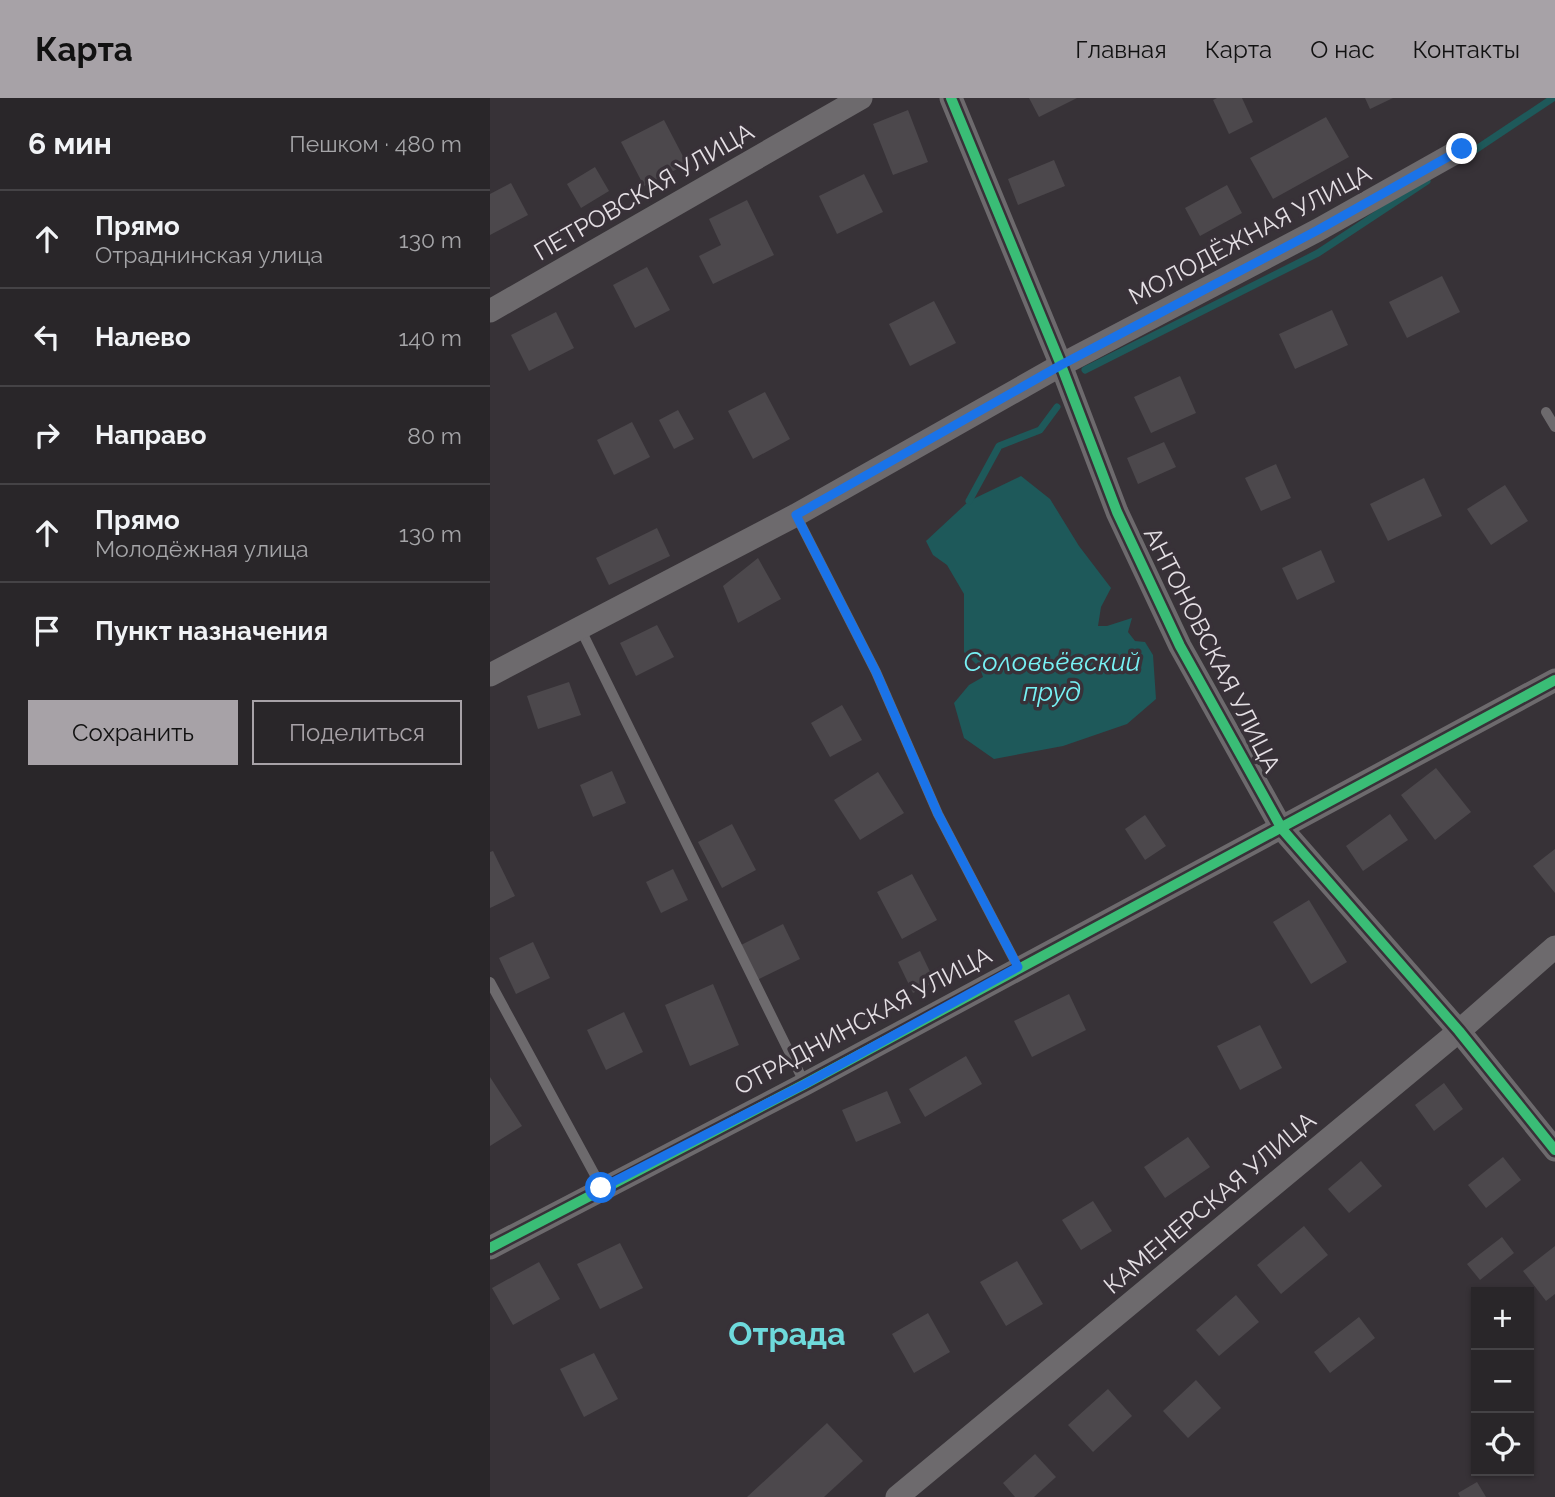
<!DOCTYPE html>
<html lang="ru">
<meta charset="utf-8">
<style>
:root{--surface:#292629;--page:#353235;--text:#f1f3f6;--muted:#a5a5a8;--line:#454346;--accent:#a7a2a7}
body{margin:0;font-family:Raleway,sans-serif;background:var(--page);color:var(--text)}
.controls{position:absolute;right:21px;bottom:21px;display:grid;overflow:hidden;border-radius:0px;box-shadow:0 2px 5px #0004}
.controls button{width:63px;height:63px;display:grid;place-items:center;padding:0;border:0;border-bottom:2px solid var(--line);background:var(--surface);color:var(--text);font:35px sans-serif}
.stop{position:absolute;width:21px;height:21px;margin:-16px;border:5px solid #1a73e8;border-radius:50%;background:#fff}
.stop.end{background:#1a73e8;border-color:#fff;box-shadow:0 2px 7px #0008}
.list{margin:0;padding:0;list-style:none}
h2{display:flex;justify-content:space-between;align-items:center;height:91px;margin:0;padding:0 28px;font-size:30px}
h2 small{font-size:23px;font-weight:400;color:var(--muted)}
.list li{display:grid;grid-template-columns:46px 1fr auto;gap:21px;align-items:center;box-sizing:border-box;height:98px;padding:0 28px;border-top:2px solid var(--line)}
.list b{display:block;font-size:26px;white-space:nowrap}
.list p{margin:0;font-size:23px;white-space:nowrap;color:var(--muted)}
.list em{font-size:23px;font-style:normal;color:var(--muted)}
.actions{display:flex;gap:14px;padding:21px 28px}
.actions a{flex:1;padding:16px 0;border:2px solid var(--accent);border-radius:0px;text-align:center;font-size:24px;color:var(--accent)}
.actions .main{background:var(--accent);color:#111}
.icon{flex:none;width:38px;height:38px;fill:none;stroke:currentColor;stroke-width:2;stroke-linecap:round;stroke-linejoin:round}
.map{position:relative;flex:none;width:1065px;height:1399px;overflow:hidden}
header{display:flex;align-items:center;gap:42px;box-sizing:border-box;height:98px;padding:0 35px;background:var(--accent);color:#111}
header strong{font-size:33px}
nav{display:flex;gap:38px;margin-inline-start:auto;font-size:24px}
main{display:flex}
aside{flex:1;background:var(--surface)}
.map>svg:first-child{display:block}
.water{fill:#1e595a}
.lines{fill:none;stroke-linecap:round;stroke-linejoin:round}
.stream{stroke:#1e595a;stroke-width:7}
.building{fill:#4c484c}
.lane{stroke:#6d6a6d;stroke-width:10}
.street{stroke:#6d6a6d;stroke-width:23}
.cycleway-casing{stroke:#383138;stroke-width:15}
.cycleway{stroke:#3abd76;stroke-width:10}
.route{stroke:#1a73e8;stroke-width:9}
.labels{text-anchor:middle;stroke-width:7;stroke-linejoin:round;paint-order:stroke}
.street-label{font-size:24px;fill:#e4dfe4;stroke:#383138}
.water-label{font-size:26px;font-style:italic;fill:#77f2f5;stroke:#383138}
.district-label{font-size:32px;font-weight:bold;fill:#6edadc;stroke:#383138}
</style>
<header>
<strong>Карта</strong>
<nav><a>Главная</a><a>Карта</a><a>О нас</a><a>Контакты</a></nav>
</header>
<main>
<aside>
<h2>6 мин<small>Пешком · 480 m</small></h2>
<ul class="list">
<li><svg class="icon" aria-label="ahead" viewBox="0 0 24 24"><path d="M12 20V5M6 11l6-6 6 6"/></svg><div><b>Прямо</b><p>Отраднинская улица</p></div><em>130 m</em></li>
<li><svg class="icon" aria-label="left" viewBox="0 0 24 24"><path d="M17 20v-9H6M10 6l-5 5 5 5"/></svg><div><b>Налево</b></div><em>140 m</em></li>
<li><svg class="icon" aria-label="right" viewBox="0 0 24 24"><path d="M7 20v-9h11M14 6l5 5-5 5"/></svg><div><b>Направо</b></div><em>80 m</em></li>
<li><svg class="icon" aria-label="ahead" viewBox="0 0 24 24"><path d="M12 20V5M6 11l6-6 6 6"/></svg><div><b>Прямо</b><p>Молодёжная улица</p></div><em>130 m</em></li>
<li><svg class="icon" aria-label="arrive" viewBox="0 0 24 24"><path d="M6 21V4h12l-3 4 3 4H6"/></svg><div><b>Пункт назначения</b></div></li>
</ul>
<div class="actions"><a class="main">Сохранить</a><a>Поделиться</a></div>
</aside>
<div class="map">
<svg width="1065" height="1399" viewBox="0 0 1065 1399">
<rect width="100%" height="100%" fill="#373237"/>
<path class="water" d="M 531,378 L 560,401 L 589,448 L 621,490 L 611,509 L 608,528 L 617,528 L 642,520 L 638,534 L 645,543 L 655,544 L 663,557 L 666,601 L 637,626 L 573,648 L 504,661 L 474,640 L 464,605 L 479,587 L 493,579 L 490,570 L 474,554 L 474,496 L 457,467 L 443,457 L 436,443 L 479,403 Z"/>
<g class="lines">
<g class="stream">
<path d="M 976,58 L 1063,0"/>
<path d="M 595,272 L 828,155 L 937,83"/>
<path d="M 479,403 L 509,348 L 550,332 L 567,309"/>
</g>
</g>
<g class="building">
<path d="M 539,0 L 587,0 L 549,19 Z"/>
<path d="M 727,0 L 752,0 L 763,24 L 739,36 L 723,2 Z"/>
<path d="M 875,0 L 903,0 L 880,11 Z"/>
<path d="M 418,12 L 438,64 L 403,77 L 383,26 Z"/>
<path d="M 836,19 L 859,59 L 783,101 L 760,60 Z"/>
<path d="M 174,22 L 197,66 L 154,88 L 131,44 Z"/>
<path d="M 564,62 L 575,88 L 528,107 L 518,81 Z"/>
<path d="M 105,69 L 119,93 L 91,110 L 77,86 Z"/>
<path d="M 374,76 L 393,114 L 347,136 L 329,98 Z"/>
<path d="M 21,85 L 38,117 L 0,137 L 0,96 Z"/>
<path d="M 737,87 L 752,115 L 710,138 L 695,110 Z"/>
<path d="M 257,102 L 284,157 L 223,186 L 209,158 L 231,147 L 219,121 Z"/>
<path d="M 157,169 L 180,212 L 145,230 L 123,187 Z"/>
<path d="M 952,178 L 970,214 L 917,240 L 899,204 Z"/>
<path d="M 444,203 L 466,245 L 420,268 L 399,226 Z"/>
<path d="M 842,212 L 858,247 L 805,271 L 789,236 Z"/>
<path d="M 66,214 L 84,250 L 39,273 L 21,237 Z"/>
<path d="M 690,278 L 706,315 L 661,335 L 644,299 Z"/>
<path d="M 275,294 L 300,341 L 263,361 L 238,313 Z"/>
<path d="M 188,312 L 204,341 L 184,351 L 169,322 Z"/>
<path d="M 142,324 L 160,359 L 124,377 L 107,342 Z"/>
<path d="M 674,344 L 686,369 L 648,386 L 637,360 Z"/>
<path d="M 786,366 L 801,400 L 771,413 L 755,380 Z"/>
<path d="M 934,380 L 952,418 L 898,443 L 880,406 Z"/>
<path d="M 1015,387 L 1038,423 L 1001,447 L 977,411 Z"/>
<path d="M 167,430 L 180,458 L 119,487 L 106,460 Z"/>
<path d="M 831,452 L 845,484 L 807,502 L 792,470 Z"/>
<path d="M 268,460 L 291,501 L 248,525 L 233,488 Z"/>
<path d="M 167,527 L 184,559 L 146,578 L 130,545 Z"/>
<path d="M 79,584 L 91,617 L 48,631 L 37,598 Z"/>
<path d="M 352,607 L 372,642 L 340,659 L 321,625 Z"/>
<path d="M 946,670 L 981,714 L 945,742 L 911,697 Z"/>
<path d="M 122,673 L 136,705 L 103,719 L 90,687 Z"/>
<path d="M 388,674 L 414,715 L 370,742 L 344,702 Z"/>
<path d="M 900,716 L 918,742 L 873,773 L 856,748 Z"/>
<path d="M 655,717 L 676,748 L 655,762 L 635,731 Z"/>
<path d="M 242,726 L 266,772 L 232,790 L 208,744 Z"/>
<path d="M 1065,751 L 1065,795 L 1043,768 Z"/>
<path d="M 3,753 L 25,798 L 0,810 L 0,754 Z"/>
<path d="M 183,771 L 198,802 L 171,815 L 156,784 Z"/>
<path d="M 422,776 L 447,822 L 412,841 L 387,794 Z"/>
<path d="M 819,802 L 857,864 L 821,886 L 783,824 Z"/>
<path d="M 293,826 L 310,861 L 265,883 L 249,848 Z"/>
<path d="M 43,844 L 60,880 L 26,896 L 9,860 Z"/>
<path d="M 430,853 L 445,884 L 423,895 L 408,864 Z"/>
<path d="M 223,886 L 249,947 L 200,968 L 175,907 Z"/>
<path d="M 579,896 L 596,932 L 542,959 L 524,923 Z"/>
<path d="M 134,914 L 153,954 L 116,972 L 97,932 Z"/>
<path d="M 770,927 L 792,970 L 750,992 L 727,948 Z"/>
<path d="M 476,958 L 492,986 L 435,1019 L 419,991 Z"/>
<path d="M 0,979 L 32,1028 L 0,1048 Z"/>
<path d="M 954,985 L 973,1011 L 944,1033 L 925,1007 Z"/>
<path d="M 397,993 L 411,1025 L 366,1044 L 352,1012 Z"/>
<path d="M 698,1039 L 720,1069 L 675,1100 L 654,1069 Z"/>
<path d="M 1013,1059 L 1031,1082 L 996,1110 L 978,1087 Z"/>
<path d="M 871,1063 L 892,1088 L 859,1115 L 838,1091 Z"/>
<path d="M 603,1103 L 622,1133 L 591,1152 L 572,1122 Z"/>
<path d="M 814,1128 L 838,1157 L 791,1196 L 767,1167 Z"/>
<path d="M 1012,1139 L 1024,1155 L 990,1182 L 977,1166 Z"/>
<path d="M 130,1145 L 153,1190 L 110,1211 L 87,1166 Z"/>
<path d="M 1065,1148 L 1065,1196 L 1056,1203 L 1033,1173 Z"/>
<path d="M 527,1163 L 553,1206 L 516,1228 L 490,1184 Z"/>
<path d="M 49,1164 L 70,1201 L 23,1227 L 2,1190 Z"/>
<path d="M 746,1197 L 769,1224 L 729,1258 L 706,1232 Z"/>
<path d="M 438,1215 L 460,1254 L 424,1275 L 402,1236 Z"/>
<path d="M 869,1219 L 885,1240 L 840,1275 L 824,1254 Z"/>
<path d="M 104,1255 L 128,1301 L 94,1319 L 70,1271 Z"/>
<path d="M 706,1282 L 731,1310 L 698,1340 L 673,1313 Z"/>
<path d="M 618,1291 L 642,1318 L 603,1354 L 578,1327 Z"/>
<path d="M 337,1325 L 373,1363 L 334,1399 L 257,1399 Z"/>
<path d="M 545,1356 L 566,1379 L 544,1399 L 525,1399 L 513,1385 Z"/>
<path d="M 987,1384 L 996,1399 L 970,1399 L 968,1395 Z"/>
</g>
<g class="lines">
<g class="lane">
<path d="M 1056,314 L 1065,329"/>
<path d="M 306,417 L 386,574 L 448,716 L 528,869"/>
<path d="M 90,530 L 315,986"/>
<path d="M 0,884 L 112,1090"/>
</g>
<g class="street">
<path d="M 461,0 L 571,267 L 627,414 L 690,548 L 792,731 L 969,933 L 1065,1052"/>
<path d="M 0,213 L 371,0"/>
<path d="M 0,577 L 306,417 L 571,267 L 828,132 L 972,51"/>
<path d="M 0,1150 L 315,986 L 1065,582"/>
<path d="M 407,1399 L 969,933 L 1065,849"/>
</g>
<g class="cycleway-casing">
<g id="cycleway">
<path d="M 461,0 L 571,267 L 627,414 L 690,548 L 792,731 L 969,933 L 1065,1052"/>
<path d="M 0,1150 L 315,986 L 1065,582"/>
</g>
</g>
<use href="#cycleway" class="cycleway"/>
</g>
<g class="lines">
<path class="route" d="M 111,1090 L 315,986 L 528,869 L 448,716 L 386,574 L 306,417 L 571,267 L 828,132 L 972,51"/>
</g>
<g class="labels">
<g class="street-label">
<text transform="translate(154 94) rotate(-30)" y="8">ПЕТРОВСКАЯ УЛИЦА</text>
<text transform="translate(760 137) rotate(-28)" y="8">МОЛОДЁЖНАЯ УЛИЦА</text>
<text transform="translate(722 552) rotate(63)" y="8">АНТОНОВСКАЯ УЛИЦА</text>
<text transform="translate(373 923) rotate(-28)" y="8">ОТРАДНИНСКАЯ УЛИЦА</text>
<text transform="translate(720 1105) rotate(-40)" y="8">КАМЕНЕРСКАЯ УЛИЦА</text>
</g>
<g class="water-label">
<text x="562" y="573">Соловьёвский<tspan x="562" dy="30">пруд</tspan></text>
</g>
<g class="district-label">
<text x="297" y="1247">Отрада</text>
</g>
</g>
</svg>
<div class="controls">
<button>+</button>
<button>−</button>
<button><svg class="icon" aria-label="locate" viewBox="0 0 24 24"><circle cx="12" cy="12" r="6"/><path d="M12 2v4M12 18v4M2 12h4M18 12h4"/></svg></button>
</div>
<div class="stop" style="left:111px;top:1090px"></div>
<div class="stop end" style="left:972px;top:51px"></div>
</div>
</main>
